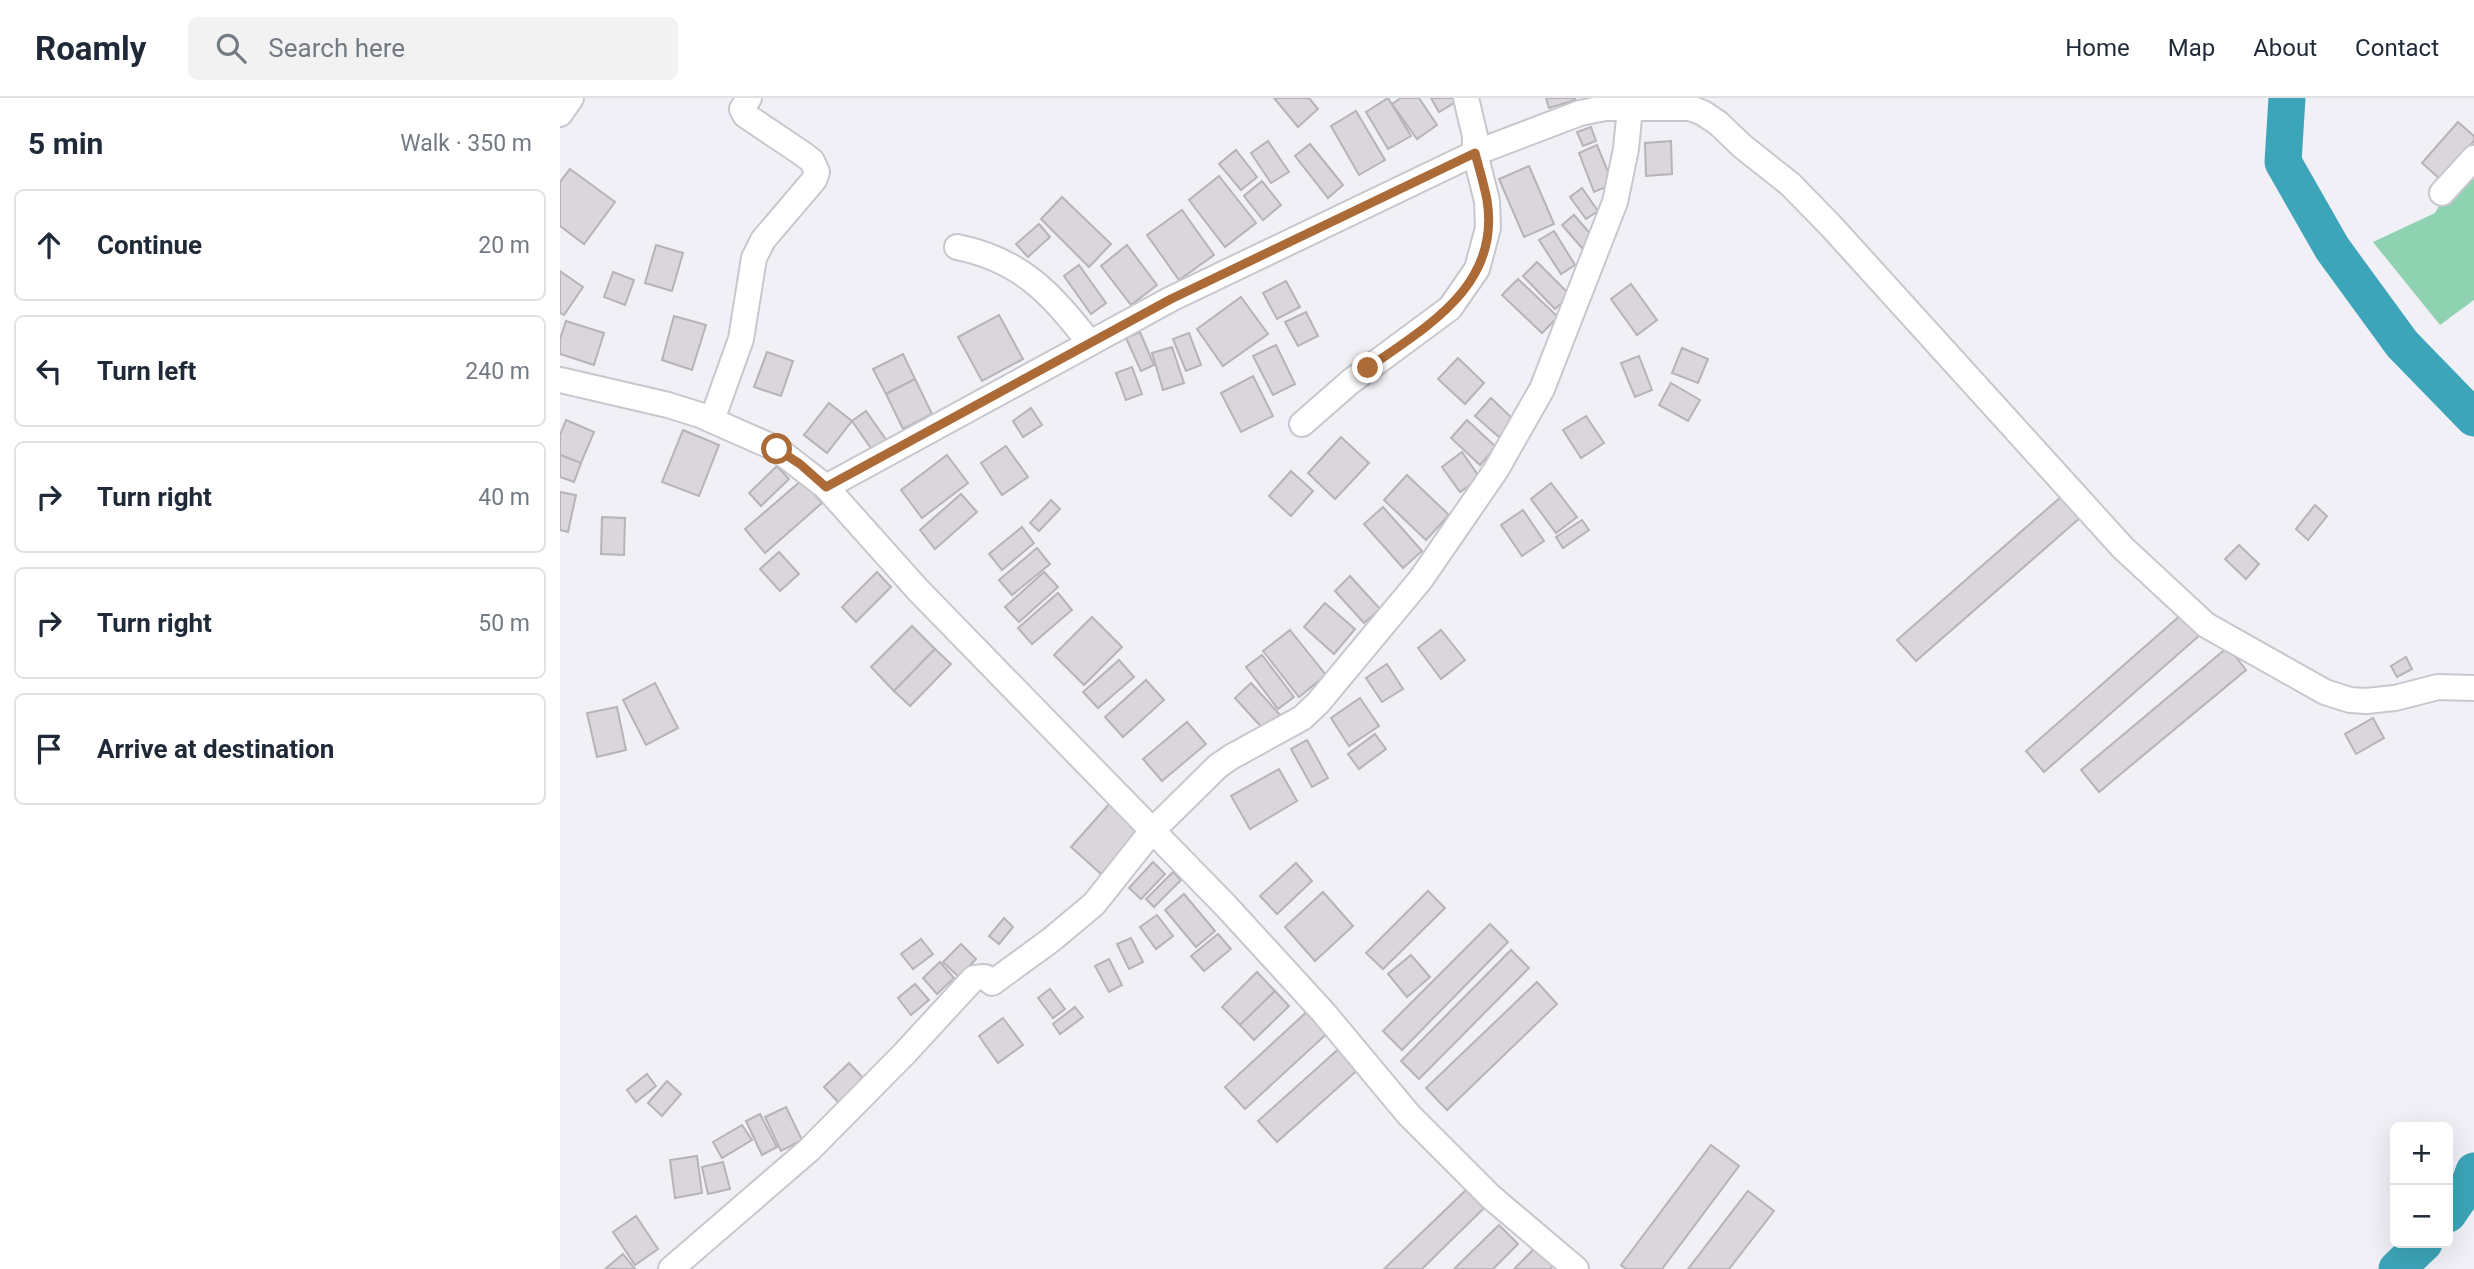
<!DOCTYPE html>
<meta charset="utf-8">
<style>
:root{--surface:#fff;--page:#f2f2f3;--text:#1f2937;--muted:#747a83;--line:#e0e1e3}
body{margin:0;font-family:Roboto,sans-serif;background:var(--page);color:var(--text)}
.controls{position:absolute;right:21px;bottom:21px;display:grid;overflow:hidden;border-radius:10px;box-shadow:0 7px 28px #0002}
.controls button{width:63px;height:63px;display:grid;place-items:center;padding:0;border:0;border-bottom:2px solid var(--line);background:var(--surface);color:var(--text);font:35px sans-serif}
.stop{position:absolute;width:21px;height:21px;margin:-16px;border:5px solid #ac6a36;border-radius:50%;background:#fff}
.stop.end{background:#ac6a36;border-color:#fff;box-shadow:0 2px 7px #0008}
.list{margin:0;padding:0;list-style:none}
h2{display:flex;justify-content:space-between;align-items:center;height:91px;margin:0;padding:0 28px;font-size:30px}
h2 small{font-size:23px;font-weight:400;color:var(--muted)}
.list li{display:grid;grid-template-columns:46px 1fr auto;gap:21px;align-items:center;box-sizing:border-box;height:112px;margin:0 14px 14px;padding:0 14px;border:2px solid var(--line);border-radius:10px}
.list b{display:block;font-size:26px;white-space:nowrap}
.list em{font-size:23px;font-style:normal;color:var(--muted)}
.icon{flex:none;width:38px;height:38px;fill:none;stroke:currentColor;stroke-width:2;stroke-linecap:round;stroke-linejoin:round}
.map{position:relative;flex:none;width:1914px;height:1171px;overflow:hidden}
header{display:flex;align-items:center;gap:42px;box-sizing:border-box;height:98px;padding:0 35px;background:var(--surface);border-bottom:2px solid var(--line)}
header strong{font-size:33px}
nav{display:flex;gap:38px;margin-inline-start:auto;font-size:24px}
.search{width:490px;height:63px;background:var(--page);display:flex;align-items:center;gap:18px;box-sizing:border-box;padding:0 24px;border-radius:10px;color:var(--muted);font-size:26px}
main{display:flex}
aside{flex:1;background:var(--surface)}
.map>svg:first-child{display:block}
.green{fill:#8fd2b2}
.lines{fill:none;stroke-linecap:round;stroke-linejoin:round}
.river{stroke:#3da5b9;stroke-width:37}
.building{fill:#dad6db;stroke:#b7b3b8;stroke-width:2}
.minor-casing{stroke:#c7c7cd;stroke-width:28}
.minor{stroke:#fff;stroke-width:24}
.route{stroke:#ac6a36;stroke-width:9}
</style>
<header>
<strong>Roamly</strong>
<div class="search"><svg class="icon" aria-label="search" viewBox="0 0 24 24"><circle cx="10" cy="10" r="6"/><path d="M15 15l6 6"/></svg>Search here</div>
<nav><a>Home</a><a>Map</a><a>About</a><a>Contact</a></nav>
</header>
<main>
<aside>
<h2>5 min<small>Walk · 350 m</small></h2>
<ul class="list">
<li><svg class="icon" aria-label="ahead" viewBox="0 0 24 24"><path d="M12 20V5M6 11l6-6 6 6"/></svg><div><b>Continue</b></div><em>20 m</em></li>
<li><svg class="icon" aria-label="left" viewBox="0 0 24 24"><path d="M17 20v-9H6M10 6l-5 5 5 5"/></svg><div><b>Turn left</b></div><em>240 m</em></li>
<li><svg class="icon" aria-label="right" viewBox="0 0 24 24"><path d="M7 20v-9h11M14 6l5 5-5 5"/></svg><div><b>Turn right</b></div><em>40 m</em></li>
<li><svg class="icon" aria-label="right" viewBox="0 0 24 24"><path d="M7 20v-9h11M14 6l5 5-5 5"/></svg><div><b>Turn right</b></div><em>50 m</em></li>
<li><svg class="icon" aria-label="arrive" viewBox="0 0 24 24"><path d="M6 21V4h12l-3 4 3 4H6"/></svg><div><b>Arrive at destination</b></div></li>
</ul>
</aside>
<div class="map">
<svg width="1914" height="1171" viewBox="0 0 1914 1171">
<rect width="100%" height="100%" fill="#f0f0f6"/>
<path class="green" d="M 1914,62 L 1914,202 L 1880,227 L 1813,144 L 1875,115 L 1897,76 Z"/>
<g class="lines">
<g class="river">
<path d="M 1727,0 L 1723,64 L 1772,150 L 1842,246 L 1914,320"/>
<path d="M 1888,1116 L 1910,1084 L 1914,1073"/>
<path d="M 1837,1171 L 1864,1145"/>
</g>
</g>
<g class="building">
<path d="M 714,0 L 749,0 L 758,11 L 738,29 Z"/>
<path d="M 828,0 L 851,38 L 828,51 L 806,14 Z"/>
<path d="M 841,0 L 859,0 L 877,27 L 857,41 L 832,6 Z"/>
<path d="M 871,0 L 897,0 L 899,2 L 879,14 Z"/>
<path d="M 986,0 L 1015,0 L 1015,2 L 989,10 Z"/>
<path d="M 796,13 L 825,62 L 799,77 L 771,28 Z"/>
<path d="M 1898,24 L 1914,38 L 1914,43 L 1880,81 L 1862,65 Z"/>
<path d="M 1031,29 L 1036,43 L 1023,48 L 1017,34 Z"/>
<path d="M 708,43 L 729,74 L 711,85 L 691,55 Z"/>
<path d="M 1111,43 L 1112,76 L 1086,78 L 1085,45 Z"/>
<path d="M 750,46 L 783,87 L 768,100 L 735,58 Z"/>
<path d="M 1037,47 L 1053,86 L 1034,94 L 1019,55 Z"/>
<path d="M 676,52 L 697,79 L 681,92 L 659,66 Z"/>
<path d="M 969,68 L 994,126 L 964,139 L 939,81 Z"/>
<path d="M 10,71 L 55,104 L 24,146 L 0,128 L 0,84 Z"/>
<path d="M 659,78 L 696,125 L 665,149 L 629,102 Z"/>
<path d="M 702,83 L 721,107 L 703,122 L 684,98 Z"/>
<path d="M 1022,90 L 1038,113 L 1026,121 L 1010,99 Z"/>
<path d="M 502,99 L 551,146 L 529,169 L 481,121 Z"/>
<path d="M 622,112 L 654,157 L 619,182 L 587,137 Z"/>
<path d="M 1014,117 L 1034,140 L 1022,150 L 1002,127 Z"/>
<path d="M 479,126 L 490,139 L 468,159 L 456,146 Z"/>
<path d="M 994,133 L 1015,167 L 1001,176 L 979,142 Z"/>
<path d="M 96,147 L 123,155 L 112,193 L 85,185 Z"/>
<path d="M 567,147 L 597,187 L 571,207 L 541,168 Z"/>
<path d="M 977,164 L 1010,197 L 995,211 L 963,178 Z"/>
<path d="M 519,167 L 546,205 L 531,216 L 504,178 Z"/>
<path d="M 0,173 L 23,189 L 4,217 L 0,215 Z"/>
<path d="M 53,174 L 74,182 L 65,207 L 44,199 Z"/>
<path d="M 958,181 L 998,219 L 982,235 L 942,197 Z"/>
<path d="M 726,183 L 740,209 L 717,221 L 703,195 Z"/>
<path d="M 1071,186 L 1097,222 L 1077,237 L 1051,201 Z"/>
<path d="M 681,199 L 708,236 L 663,268 L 637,231 Z"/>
<path d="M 746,214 L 758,238 L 738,248 L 725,224 Z"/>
<path d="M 439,217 L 463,261 L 422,283 L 398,239 Z"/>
<path d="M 114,218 L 146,227 L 132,272 L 102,262 Z"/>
<path d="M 6,223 L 44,235 L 34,267 L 0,256 L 0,241 Z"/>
<path d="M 580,234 L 594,267 L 581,273 L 566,240 Z"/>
<path d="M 629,235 L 641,267 L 626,273 L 613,241 Z"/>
<path d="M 716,247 L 735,286 L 713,297 L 693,258 Z"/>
<path d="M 612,249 L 624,285 L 603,292 L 592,255 Z"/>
<path d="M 1122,250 L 1148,261 L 1138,285 L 1112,275 Z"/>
<path d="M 207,254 L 233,263 L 221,298 L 194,289 Z"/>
<path d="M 343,256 L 355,281 L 326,296 L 313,271 Z"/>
<path d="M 1079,258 L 1092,292 L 1075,299 L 1061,265 Z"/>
<path d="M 898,260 L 924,285 L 905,306 L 878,281 Z"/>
<path d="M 572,269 L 582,296 L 566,302 L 556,275 Z"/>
<path d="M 693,278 L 713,318 L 681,334 L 661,295 Z"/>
<path d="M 355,281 L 372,316 L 343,331 L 326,296 Z"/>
<path d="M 1111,285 L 1140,302 L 1128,323 L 1099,307 Z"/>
<path d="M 931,300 L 954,322 L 939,339 L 915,318 Z"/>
<path d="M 269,305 L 292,323 L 267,355 L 244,337 Z"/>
<path d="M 471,310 L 482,327 L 463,339 L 453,323 Z"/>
<path d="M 306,313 L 327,343 L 313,353 L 292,323 Z"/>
<path d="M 1026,318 L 1044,345 L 1021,360 L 1003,332 Z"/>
<path d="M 6,322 L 34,334 L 21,365 L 0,357 L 0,337 Z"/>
<path d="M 907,322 L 936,349 L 920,367 L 891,340 Z"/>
<path d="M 123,332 L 159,347 L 139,398 L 102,384 Z"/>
<path d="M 781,339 L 809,365 L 775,401 L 748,375 Z"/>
<path d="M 446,348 L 468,379 L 442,397 L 421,365 Z"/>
<path d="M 902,354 L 920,380 L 900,394 L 882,369 Z"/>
<path d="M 0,357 L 21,365 L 14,384 L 0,379 Z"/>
<path d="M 387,357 L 408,385 L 362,420 L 341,392 Z"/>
<path d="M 217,368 L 229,381 L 201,408 L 189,395 Z"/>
<path d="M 731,373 L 753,393 L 731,418 L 709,398 Z"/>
<path d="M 847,377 L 889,417 L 866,442 L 824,402 Z"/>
<path d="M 242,382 L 262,405 L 205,455 L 185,431 Z"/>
<path d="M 991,385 L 1017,419 L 996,435 L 971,401 Z"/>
<path d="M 0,394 L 16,397 L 8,434 L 0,432 Z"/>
<path d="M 401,396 L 417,414 L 375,451 L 360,432 Z"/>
<path d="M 1502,398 L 1520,420 L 1356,563 L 1337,542 Z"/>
<path d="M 491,402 L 500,411 L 479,433 L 470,425 Z"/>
<path d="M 1755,407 L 1767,418 L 1748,442 L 1736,431 Z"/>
<path d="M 823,409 L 862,453 L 843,470 L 804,426 Z"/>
<path d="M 963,412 L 984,443 L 962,458 L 941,427 Z"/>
<path d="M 42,419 L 65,420 L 64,457 L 41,456 Z"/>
<path d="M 1022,422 L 1029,432 L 1003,450 L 996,439 Z"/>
<path d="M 462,429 L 474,445 L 442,472 L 429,456 Z"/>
<path d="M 1679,447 L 1699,466 L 1686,481 L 1665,461 Z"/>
<path d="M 477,450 L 490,466 L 452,497 L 439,482 Z"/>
<path d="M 219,454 L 239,476 L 220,493 L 200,471 Z"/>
<path d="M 317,474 L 331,489 L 296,524 L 282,509 Z"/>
<path d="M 484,474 L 498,489 L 459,524 L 445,509 Z"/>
<path d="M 790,478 L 820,511 L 804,525 L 775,493 Z"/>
<path d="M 498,495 L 512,512 L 472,546 L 458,530 Z"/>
<path d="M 765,505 L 795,531 L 774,556 L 744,529 Z"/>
<path d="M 1622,516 L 1640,537 L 1484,674 L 1466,653 Z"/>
<path d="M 532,519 L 562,549 L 524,587 L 494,557 Z"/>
<path d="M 352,528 L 375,551 L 334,593 L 311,569 Z"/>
<path d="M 730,532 L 766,577 L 739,599 L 703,553 Z"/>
<path d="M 881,532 L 905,562 L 881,581 L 858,550 Z"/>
<path d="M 1668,549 L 1686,572 L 1539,694 L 1521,672 Z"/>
<path d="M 375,551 L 391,566 L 350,608 L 334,593 Z"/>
<path d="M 702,557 L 734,599 L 718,611 L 686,569 Z"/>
<path d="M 1846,559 L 1852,571 L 1837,579 L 1831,568 Z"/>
<path d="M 559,562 L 574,579 L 538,610 L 523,594 Z"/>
<path d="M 827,566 L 843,591 L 822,604 L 806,580 Z"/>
<path d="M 586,582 L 604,602 L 563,639 L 545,619 Z"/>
<path d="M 95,585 L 118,630 L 86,647 L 63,602 Z"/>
<path d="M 691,585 L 721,618 L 705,633 L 675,600 Z"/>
<path d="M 800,600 L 819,628 L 789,648 L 771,620 Z"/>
<path d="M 57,609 L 66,652 L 37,659 L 27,615 Z"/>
<path d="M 1813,620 L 1824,640 L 1796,656 L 1785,636 Z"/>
<path d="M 627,624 L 646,646 L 602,683 L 583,661 Z"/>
<path d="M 815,636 L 826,651 L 799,671 L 788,656 Z"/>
<path d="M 747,642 L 768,680 L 752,689 L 731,651 Z"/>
<path d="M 719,671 L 737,703 L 690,731 L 671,698 Z"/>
<path d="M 551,704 L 581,732 L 541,776 L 511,749 Z"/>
<path d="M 593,764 L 605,776 L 581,801 L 569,790 Z"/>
<path d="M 736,765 L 752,783 L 717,816 L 700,798 Z"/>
<path d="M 613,774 L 621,782 L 594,809 L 586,801 Z"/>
<path d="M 868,793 L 885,810 L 823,871 L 806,855 Z"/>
<path d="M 763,794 L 793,828 L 755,863 L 725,829 Z"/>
<path d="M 624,796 L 655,833 L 636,849 L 605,812 Z"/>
<path d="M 597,817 L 613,838 L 596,851 L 580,829 Z"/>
<path d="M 444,820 L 453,829 L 439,846 L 429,838 Z"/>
<path d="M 930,826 L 948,844 L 842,952 L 823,933 Z"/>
<path d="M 658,836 L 671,851 L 644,873 L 631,858 Z"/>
<path d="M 571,840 L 583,864 L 569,871 L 557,846 Z"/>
<path d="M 361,841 L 373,856 L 353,871 L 341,856 Z"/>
<path d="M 401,846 L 416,861 L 399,879 L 383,864 Z"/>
<path d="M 951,852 L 969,870 L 859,981 L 841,963 Z"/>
<path d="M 851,857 L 870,879 L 847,899 L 828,876 Z"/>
<path d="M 549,861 L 562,887 L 549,894 L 535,868 Z"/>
<path d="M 380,864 L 394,880 L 377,896 L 363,880 Z"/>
<path d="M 697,874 L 715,893 L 680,927 L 662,909 Z"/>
<path d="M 977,884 L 997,906 L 887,1012 L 866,990 Z"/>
<path d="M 355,886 L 369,902 L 351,917 L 338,900 Z"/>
<path d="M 490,891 L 505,911 L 493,920 L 478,900 Z"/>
<path d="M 715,893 L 729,908 L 694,942 L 680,927 Z"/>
<path d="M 515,909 L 523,919 L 500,936 L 493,926 Z"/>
<path d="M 752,909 L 772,931 L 685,1011 L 665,989 Z"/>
<path d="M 443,920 L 463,947 L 438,965 L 419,938 Z"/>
<path d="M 783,947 L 801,969 L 717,1044 L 698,1023 Z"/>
<path d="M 289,965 L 305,982 L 280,1006 L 264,989 Z"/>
<path d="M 87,976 L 96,988 L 76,1004 L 67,992 Z"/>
<path d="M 107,983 L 121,996 L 102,1018 L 88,1005 Z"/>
<path d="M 226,1009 L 242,1042 L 221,1053 L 205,1019 Z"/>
<path d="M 200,1016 L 217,1049 L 202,1057 L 186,1023 Z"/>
<path d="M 182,1027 L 192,1042 L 162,1060 L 153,1044 Z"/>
<path d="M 1151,1047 L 1179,1068 L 1102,1171 L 1066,1171 L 1061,1167 Z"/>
<path d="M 137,1058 L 142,1095 L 115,1100 L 110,1062 Z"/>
<path d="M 163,1064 L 170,1091 L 148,1096 L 142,1069 Z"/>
<path d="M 906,1092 L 924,1110 L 862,1171 L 824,1171 Z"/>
<path d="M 1188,1093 L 1214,1113 L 1169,1171 L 1128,1171 Z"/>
<path d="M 76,1118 L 98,1151 L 75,1167 L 53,1134 Z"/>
<path d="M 939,1127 L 958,1146 L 933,1171 L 894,1171 Z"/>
<path d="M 978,1147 L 996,1165 L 990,1171 L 954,1171 Z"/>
<path d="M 63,1156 L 75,1171 L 45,1171 Z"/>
</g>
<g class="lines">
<g class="minor-casing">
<g id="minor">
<path d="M 0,16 L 11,0"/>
<path d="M 1882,95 L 1914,60"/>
<path d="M 397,149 C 462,162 491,196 530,245"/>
<path d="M 0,282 L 108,307 L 140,317 L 217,351 L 266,389 L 358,492 L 666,808 L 764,915 L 849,1017 L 931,1099 L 1016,1171"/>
<path d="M 152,322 L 181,241 L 194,160 L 203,142 L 254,82 L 257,74 L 252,63 L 243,56 L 185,17 L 182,11 L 189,0"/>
<path d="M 742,326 L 790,284 L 890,210 L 917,171 L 928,130 L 927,103 L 915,55 L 915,38 L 906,0"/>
<path d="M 266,389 L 611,201 L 915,55 L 1020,15 L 1045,10 L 1130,10 L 1143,15 L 1158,25 L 1182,48 L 1230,86 L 1271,128 L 1563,450 L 1646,527 L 1765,594 L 1790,602 L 1806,603 L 1835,600 L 1878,589 L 1914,590"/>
<path d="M 111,1171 L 249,1052 L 344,956 L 414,880 L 425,879 L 432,885 L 491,842 L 534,806 L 592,733 L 658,668 L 671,659 L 742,620 L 758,605 L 861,481 L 936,372 L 982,291 L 1055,104 L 1066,51 L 1070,10 L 1067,0"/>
</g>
</g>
<use href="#minor" class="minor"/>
</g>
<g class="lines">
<path class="route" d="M 217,351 L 240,366 L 266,389 L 611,201 L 915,55 C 919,70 924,86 927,102 C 941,188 867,228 808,270"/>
</g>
</svg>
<div class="controls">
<button>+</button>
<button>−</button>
</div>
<div class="stop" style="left:217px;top:351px"></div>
<div class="stop end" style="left:808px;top:270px"></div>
</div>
</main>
